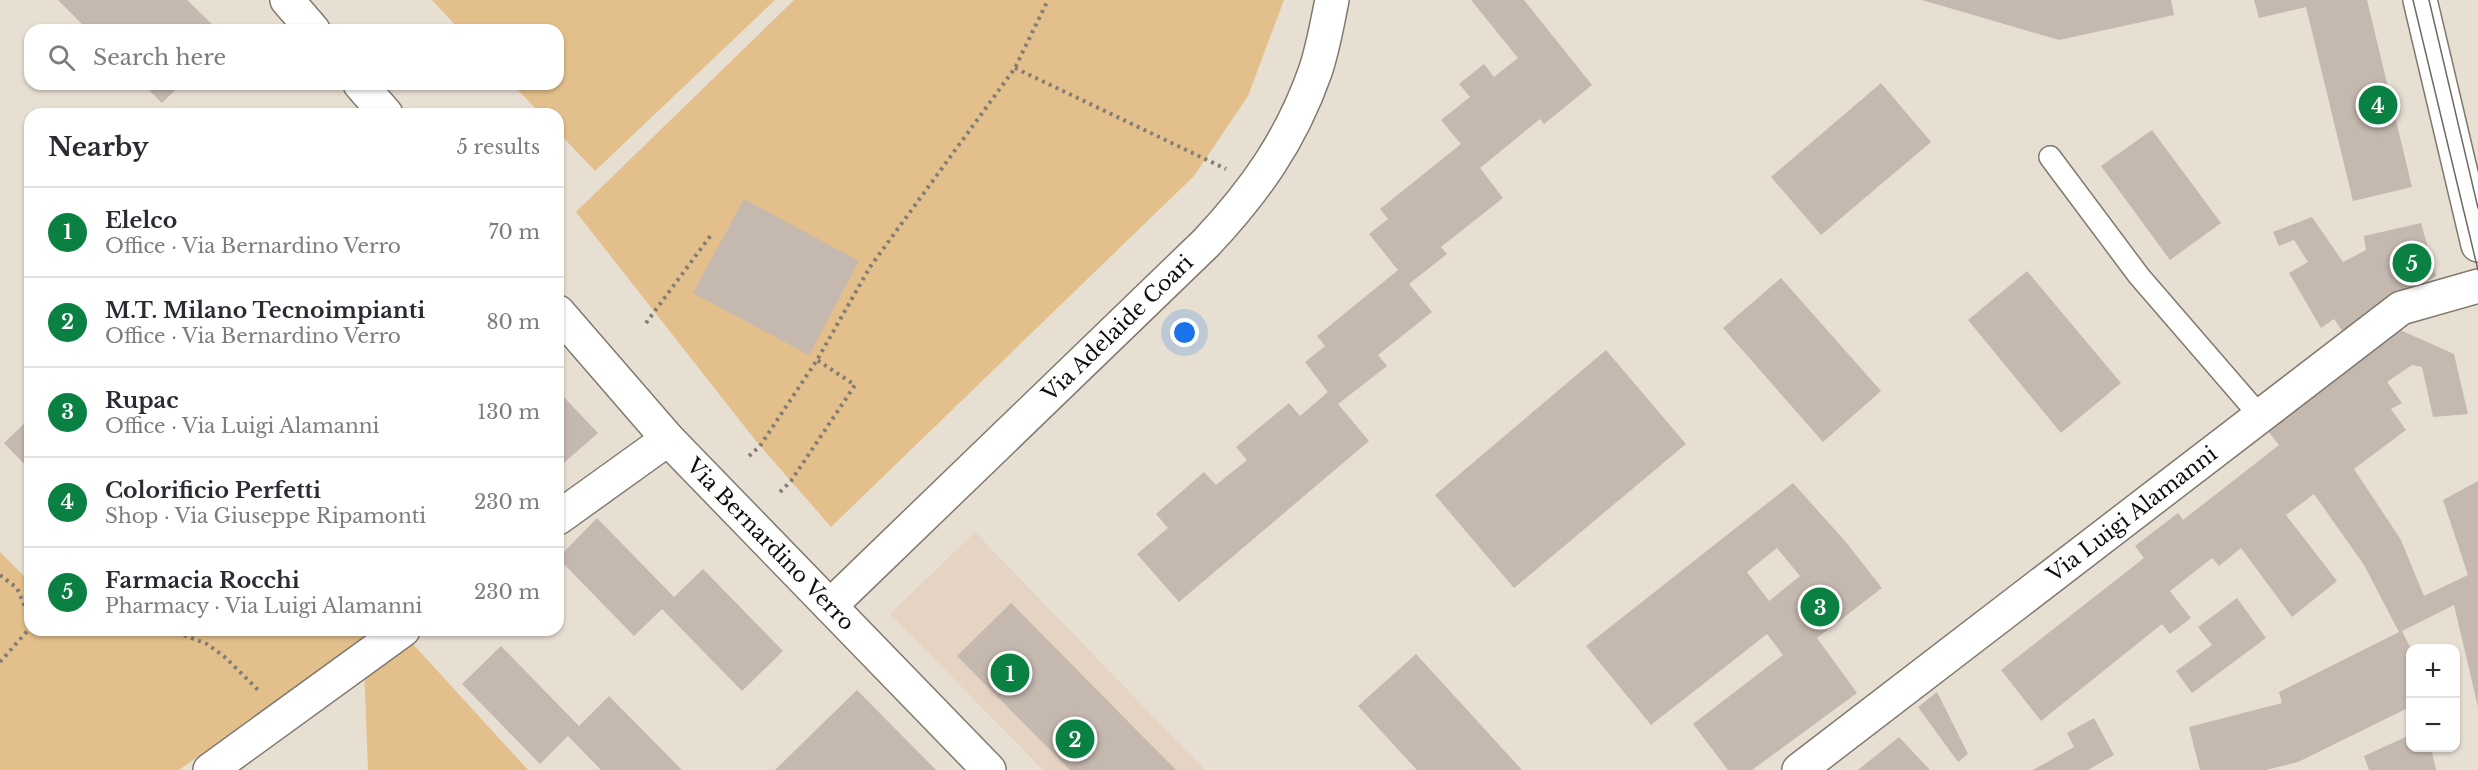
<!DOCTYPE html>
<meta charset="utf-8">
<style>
:root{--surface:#fff;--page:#f2f2f3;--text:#2b2b33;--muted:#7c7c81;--line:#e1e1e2;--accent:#0b8043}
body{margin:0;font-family:"Libre Baskerville",serif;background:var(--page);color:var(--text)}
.controls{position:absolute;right:18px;bottom:18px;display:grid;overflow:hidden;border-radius:12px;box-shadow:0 2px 4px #0004}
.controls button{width:54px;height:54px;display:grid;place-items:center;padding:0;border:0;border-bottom:2px solid var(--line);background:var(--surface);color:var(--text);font:30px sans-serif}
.you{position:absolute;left:1185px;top:333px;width:21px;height:21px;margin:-15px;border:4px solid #fff;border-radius:50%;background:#1a73e8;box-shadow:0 0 0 9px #1a73e833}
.badge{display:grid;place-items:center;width:39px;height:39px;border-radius:50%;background:var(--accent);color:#fff;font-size:20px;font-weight:700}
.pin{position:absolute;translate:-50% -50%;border:3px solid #fff;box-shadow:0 2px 6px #0006}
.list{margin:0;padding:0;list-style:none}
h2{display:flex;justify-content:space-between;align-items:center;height:78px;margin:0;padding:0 24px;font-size:26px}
h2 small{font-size:20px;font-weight:400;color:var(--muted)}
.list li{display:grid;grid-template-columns:39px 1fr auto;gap:18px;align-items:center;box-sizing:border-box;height:90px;padding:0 24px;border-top:2px solid var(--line)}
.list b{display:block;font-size:22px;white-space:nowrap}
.list p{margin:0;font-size:20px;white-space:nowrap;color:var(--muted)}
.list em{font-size:20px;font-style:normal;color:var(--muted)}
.icon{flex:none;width:33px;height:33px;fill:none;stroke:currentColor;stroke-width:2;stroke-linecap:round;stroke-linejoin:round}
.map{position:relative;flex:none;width:2478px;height:770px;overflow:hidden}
.search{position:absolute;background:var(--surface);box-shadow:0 2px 4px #0004;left:24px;top:24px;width:540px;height:66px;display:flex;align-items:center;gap:15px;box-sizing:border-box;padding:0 21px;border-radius:18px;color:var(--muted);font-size:22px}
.panel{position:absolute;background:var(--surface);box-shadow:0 2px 4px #0004;left:24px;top:108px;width:540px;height:528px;border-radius:18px}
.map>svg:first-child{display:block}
.commercial{fill:#e5d4c3}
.green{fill:#e3bf8b}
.building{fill:#c5b8af;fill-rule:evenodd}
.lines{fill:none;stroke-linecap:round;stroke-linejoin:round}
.service-casing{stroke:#81796e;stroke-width:24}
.minor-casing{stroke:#81796e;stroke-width:36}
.tertiary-casing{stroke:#81796e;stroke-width:36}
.path{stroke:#837d75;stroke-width:4;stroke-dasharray:3 4.5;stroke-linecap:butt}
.service{stroke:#fff;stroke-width:21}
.minor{stroke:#fff;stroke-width:33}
.tertiary{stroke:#fff;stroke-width:33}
.tram{stroke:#6e6961;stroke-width:1.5}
.labels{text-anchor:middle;stroke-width:6;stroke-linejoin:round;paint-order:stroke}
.street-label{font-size:21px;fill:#100d09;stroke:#f6ece0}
</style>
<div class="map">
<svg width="2478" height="770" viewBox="0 0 2478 770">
<rect width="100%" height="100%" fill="#e8dfd3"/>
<path class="commercial" d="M 975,532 L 1205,770 L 1043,770 L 890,614 Z"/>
<g class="green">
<path d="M 432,0 L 775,0 L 595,171 L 558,132 L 558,114 L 541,114 L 512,84 L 558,84 L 558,30 L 460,30 Z"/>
<path d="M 794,0 L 1284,0 L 1248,96 L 1194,176 L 831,527 L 756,441 L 576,212 Z"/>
<path d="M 0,552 L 30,582 L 30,630 L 375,630 L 179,770 L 0,770 Z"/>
<path d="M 401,631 L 528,770 L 368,770 L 364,667 Z"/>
</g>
<g class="building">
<path d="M 58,0 L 187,0 L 218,30 L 88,30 Z"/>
<path d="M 1471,0 L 1524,0 L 1592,85 L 1544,124 L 1540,119 L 1480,168 L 1503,198 L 1441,247 L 1447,254 L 1409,284 L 1432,312 L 1378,355 L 1387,366 L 1338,404 L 1369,441 L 1179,602 L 1137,554 L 1168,528 L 1156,514 L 1204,472 L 1216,485 L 1247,460 L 1236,447 L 1289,403 L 1300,416 L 1328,392 L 1305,362 L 1325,346 L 1317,336 L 1398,270 L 1369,234 L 1388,219 L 1380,209 L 1461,144 L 1441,120 L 1470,97 L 1459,84 L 1484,64 L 1494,77 L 1518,58 Z"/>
<path d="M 1922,0 L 2171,0 L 2174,15 L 2059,40 Z"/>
<path d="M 2254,0 L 2367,0 L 2412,187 L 2353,201 L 2306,7 L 2259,18 Z"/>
<path d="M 1881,83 L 1931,142 L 1821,235 L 1771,177 Z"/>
<path d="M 143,84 L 181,84 L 162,103 Z"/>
<path d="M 2152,130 L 2221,223 L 2170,260 L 2101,166 Z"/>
<path d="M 744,199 L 859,261 L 809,355 L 693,293 Z"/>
<path d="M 2312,217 L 2343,262 L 2366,250 L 2364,236 L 2421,223 L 2436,276 L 2380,309 L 2346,336 L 2334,319 L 2321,328 L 2289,273 L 2308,262 L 2294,240 L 2279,246 L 2273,232 Z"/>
<path d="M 2027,271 L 2121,383 L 2061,433 L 1968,320 Z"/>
<path d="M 1781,278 L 1881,391 L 1823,442 L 1723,328 Z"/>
<path d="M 2398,329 L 2454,354 L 2468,414 L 2433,417 L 2422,367 L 2412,365 L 2387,382 L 2402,403 L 2391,409 L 2406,430 L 2354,469 L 2401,540 L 2424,596 L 2468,575 L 2443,500 L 2478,481 L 2478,707 L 2454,605 L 2402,631 L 2410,647 L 2410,707 L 2298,762 L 2266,770 L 2200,770 L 2189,727 L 2282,703 L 2279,692 L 2399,632 L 2364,565 L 2314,494 L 2286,515 L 2337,581 L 2292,617 L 2241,548 L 2219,566 L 2212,558 L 2170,591 L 2191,618 L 2170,634 L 2162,624 L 2041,721 L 2001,670 L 2144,558 L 2135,546 L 2178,513 L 2183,520 L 2279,445 L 2268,431 Z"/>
<path d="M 1606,350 L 1686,444 L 1514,588 L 1435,495 Z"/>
<path d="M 558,391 L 598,433 L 558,468 Z"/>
<path d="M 30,418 L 30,470 L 4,443 Z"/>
<path d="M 1793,483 L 1845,541 L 1882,588 L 1817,638 L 1857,693 L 1752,770 L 1728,770 L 1693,724 L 1783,655 L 1767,634 L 1651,725 L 1586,646 ZM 1777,548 L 1800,576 L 1769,601 L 1747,572 Z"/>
<path d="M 597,518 L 674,597 L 703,569 L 783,651 L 742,691 L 662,609 L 634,636 L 558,558 Z"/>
<path d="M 2237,598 L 2266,638 L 2192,693 L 2176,671 L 2212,645 L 2198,627 Z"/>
<path d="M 1011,603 L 1176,770 L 1070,770 L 957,656 Z"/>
<path d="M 501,646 L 579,726 L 609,696 L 682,770 L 601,770 L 568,736 L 540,764 L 462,684 Z"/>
<path d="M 1416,654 L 1522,770 L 1417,770 L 1358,706 Z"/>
<path d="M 857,690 L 936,770 L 775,770 L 820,726 Z"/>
<path d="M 1937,692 L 1968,754 L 1958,762 L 1918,707 Z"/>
<path d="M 2094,718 L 2114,755 L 2088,770 L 2033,770 L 2074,747 L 2067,733 Z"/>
<path d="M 2410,735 L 2410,748 L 2431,748 L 2436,770 L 2369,770 L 2364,756 Z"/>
<path d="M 1899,737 L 1930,770 L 1858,770 Z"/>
</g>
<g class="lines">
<g class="service-casing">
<path id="service" d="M 2050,157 L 2139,276 L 2260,416"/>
</g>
<g class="minor-casing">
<g id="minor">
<path d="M 287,0 L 313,30"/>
<path d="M 360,84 L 386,114"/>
<path id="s1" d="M 558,312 L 668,439 L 989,770"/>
<path d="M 558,518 L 668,439"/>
<path id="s2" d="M 830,606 L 1206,243 C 1255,191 1291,140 1315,72 C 1323,49 1327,24 1332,0"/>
<path d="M 210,770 L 403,630"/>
<path id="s3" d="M 1799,770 L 2401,308 L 2478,286"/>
</g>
</g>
<g class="tertiary-casing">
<path id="tertiary" d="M 2420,0 L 2478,245"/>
</g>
<g class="path">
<path d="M 1015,68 L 1226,169"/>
<path d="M 646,323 L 711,235"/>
<path d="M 749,456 L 760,446 L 817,360 L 870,267 L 1015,68 L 1048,0"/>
<path d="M 780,492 L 791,481 L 855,385 L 817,360"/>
<path d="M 0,575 L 17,588 L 30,619"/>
<path d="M 170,630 L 207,644 L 226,658 L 260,692"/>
<path d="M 0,662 L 30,628"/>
</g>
<use href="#service" class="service"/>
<use href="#minor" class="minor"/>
<use href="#tertiary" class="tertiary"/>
<g class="tram">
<path d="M 2413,0 L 2478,270"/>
<path d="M 2429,0 L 2478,208"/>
</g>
</g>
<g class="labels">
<g class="street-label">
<text dy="7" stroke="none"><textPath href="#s2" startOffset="400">Via Adelaide Coari</textPath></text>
<text dy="7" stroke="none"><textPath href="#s3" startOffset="420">Via Luigi Alamanni</textPath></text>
<text dy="7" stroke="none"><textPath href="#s1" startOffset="315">Via Bernardino Verro</textPath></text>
</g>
</g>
</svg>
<div class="controls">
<button>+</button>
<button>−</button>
</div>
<div class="you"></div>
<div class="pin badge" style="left:1010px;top:673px">1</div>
<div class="pin badge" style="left:1075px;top:739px">2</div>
<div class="pin badge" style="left:1820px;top:607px">3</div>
<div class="pin badge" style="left:2378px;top:105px">4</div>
<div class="pin badge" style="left:2412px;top:263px">5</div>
<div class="search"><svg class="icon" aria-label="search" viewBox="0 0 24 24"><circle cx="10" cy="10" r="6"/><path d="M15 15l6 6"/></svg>Search here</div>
<section class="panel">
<h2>Nearby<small>5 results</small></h2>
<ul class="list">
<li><span class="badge">1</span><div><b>Elelco</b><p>Office · Via Bernardino Verro</p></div><em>70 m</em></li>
<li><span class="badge">2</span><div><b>M.T. Milano Tecnoimpianti</b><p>Office · Via Bernardino Verro</p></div><em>80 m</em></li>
<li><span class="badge">3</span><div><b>Rupac</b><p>Office · Via Luigi Alamanni</p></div><em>130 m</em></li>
<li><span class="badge">4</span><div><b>Colorificio Perfetti</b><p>Shop · Via Giuseppe Ripamonti</p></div><em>230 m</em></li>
<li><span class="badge">5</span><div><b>Farmacia Rocchi</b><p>Pharmacy · Via Luigi Alamanni</p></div><em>230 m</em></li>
</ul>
</section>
</div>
